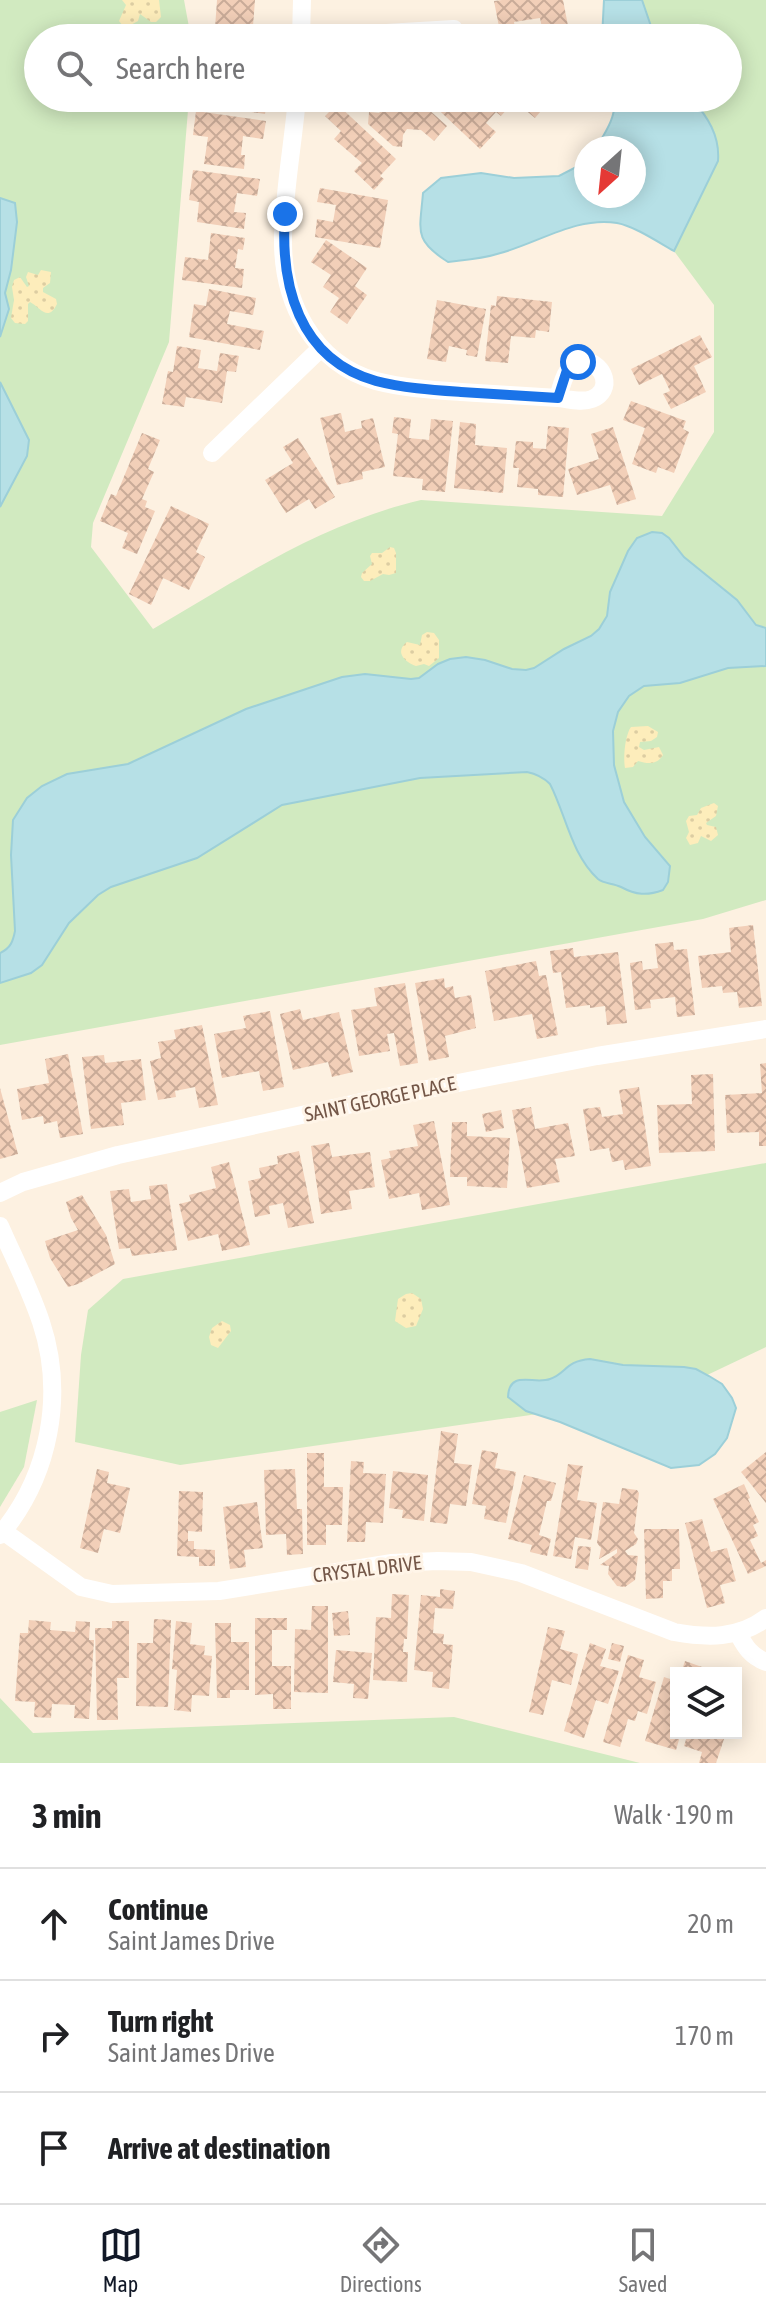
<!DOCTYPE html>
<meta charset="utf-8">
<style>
:root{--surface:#fff;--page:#f2f2f2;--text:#202124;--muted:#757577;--line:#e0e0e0;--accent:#111827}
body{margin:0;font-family:"Asap Condensed",sans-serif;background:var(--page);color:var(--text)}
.controls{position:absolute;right:24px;bottom:24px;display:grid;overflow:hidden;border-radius:0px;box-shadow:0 4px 20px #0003}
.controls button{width:72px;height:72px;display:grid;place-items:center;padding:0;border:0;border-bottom:2px solid var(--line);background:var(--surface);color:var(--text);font:40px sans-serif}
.compass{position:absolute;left:574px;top:136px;width:72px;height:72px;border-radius:50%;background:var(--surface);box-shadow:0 4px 20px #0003;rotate:207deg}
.stop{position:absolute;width:24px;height:24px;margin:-18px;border:6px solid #1a73e8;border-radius:50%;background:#fff}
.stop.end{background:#1a73e8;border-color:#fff;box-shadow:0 2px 8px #0008}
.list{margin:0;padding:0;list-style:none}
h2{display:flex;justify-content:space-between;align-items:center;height:104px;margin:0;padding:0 32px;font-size:34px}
h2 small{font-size:26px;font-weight:400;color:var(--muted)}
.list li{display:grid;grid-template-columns:52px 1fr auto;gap:24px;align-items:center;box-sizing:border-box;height:112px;padding:0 32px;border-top:2px solid var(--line)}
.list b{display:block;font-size:30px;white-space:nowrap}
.list p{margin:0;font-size:26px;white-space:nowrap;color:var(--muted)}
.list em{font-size:26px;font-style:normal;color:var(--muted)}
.icon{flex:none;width:44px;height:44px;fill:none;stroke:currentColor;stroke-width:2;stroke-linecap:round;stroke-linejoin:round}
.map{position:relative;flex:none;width:766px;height:1763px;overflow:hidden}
.search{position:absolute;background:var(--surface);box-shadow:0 4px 20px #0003;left:24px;right:24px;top:24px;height:88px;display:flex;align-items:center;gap:20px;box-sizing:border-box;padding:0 28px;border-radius:44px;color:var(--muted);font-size:30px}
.sheet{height:440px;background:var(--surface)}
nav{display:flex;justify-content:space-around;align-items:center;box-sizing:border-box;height:112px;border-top:2px solid var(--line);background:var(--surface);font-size:22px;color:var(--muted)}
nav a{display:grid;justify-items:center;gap:4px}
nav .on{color:var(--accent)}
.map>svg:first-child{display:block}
.grass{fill:#d1eac0}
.sand{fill:url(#sand-dots)}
.water{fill:#b6e0e6;stroke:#9ccfd8;stroke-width:2}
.building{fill:url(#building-cross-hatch)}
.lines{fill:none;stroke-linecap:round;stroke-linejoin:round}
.street{stroke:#fff;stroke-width:18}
.route{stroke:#1a73e8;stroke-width:10}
.labels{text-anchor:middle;stroke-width:6;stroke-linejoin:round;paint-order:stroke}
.street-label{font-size:20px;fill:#745748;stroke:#fff5e8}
</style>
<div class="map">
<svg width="766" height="1763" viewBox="0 0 766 1763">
<defs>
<pattern id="sand-dots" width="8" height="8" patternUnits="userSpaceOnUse" patternTransform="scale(2)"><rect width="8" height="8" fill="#fdedbb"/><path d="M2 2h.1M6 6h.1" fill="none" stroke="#dccda2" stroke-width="1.8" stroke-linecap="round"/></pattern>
<pattern id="building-cross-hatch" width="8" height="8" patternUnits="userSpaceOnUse" patternTransform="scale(2)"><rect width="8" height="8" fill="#f2cfb8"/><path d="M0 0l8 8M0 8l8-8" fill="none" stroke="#c9ab98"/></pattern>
</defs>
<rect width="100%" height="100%" fill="#fdf1e1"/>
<g class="grass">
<path d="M 0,0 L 184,0 L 191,38 L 38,38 L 38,98 L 189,98 L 169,342 L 93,523 L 91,547 L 153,629 C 240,578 322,523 421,500 L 662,516 L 714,432 L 714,305 L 674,251 L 660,148 L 647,98 L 728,98 L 728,38 L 631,38 L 621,0 L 766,0 L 766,900 L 703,919 L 0,1045 Z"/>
<path d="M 766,1163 L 766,1347 L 663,1396 L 180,1465 L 75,1442 L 81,1355 L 88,1310 L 123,1279 Z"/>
<path d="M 37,1400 L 24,1467 L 0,1507 L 0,1412 Z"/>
<path d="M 0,1698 L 33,1733 L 454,1717 L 640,1763 L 0,1763 Z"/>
</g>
<g class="sand">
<path d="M 122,0 L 159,0 L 161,17 L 156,22 L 151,22 L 140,14 L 138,21 L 127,27 L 123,26 L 119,21 L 126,5 Z"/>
<path d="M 41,270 L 51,272 L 50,283 L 43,288 L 43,292 L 56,299 L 57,304 C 48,323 40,307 30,302 L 28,304 L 28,321 L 25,324 L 15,323 L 11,318 L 14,300 L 12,287 L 14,280 L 20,277 L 27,287 L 29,286 L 26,277 L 28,272 L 38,275 Z"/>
<path d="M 390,547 L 394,548 L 396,553 L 396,573 L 389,575 L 383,574 L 370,581 L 364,581 L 361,577 L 362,573 L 372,564 L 370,556 L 372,553 L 382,553 Z"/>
<path d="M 427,632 L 434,633 L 439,640 L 439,658 L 429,666 L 424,664 L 416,666 C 405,662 394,652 407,642 L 420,645 L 422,635 Z"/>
<path d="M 648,726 L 658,732 L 657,737 L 651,741 L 640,742 L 639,747 L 644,750 L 659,747 L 663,755 C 657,765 648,764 638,761 L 633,767 L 625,768 C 623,758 625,735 631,727 Z"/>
<path d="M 714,803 L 718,806 L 716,816 L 706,823 L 707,825 L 716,827 L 718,835 L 711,841 L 701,836 L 698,843 L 690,845 L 686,838 L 689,832 L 686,821 L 689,816 L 697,815 L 701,808 Z"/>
<path d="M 412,1293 L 421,1299 L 423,1309 L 416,1326 L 406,1328 L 395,1321 L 398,1299 L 406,1294 Z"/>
<path d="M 222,1321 L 230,1325 L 231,1331 L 218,1348 L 211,1345 L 209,1337 L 212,1328 Z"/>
</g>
<g class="water">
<path d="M 604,0 L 642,0 L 655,38 L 602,38 Z"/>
<path d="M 614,98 L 691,98 C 708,117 720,136 718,161 L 674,251 C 658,242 634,226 617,223 C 576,216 537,244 497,254 C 481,259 464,260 448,262 C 413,240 420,231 423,193 L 441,178 L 481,173 L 514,178 L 559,176 L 586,162 L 586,196 L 634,196 L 634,148 L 596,148 C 605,133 617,116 614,98 Z"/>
<path d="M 0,198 L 15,203 L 17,222 L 11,270 L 5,293 L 9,309 L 0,337 Z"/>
<path d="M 0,382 L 29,440 L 27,456 L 0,507 Z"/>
<path d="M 652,532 L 662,533 L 669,538 L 684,557 L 737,600 L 756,625 L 766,628 L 766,666 L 728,668 L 680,683 L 644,686 L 629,696 L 618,712 L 613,731 L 614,765 L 624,802 L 645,837 L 670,866 L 668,882 L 663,890 C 647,896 636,895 621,887 C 613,883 604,884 598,879 C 571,854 566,815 550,784 C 543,777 537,774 527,772 L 420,778 L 282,805 L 197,858 L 111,887 L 98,895 L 69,923 L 42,965 L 31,973 L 0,983 L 0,953 C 11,948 13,941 15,931 L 11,855 L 13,820 L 27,798 L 42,786 L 67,774 L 128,764 L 246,709 L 342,677 L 365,674 L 411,679 L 419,678 L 438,664 L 450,659 L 466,657 L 485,660 L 512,669 L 526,670 L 534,668 L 564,649 L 591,636 L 599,629 L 607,616 L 610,592 L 628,551 L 637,538 Z"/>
<path d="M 590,1359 L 623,1365 L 684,1367 L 696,1369 L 709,1376 L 722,1384 L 732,1398 L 736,1408 L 727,1438 L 715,1454 L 699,1465 L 671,1468 L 560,1422 L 526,1411 L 508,1397 C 509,1369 534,1385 550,1379 C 566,1374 565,1361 590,1359 Z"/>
</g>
<g class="building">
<path d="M 217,0 L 255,0 L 253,26 L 271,27 L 271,38 L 204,38 L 205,27 L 215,28 Z"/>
<path d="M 502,0 L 563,0 L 570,36 L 544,38 L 540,18 L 514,22 L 516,34 L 501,37 L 494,1 Z"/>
<path d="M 200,98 L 268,98 L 265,114 L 199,104 Z"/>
<path d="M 393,98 L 416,98 L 447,126 L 434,141 L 421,130 L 407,129 L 403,135 L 402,147 L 393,146 L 368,124 L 369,112 L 379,113 Z"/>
<path d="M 426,98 L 498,98 L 508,108 L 501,116 L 496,112 L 486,123 L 496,132 L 480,149 Z"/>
<path d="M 511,98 L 552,98 L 535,118 Z"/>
<path d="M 337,104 L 396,159 L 380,176 L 384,179 L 374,190 L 354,171 L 362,163 L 334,139 L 341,131 L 325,116 Z"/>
<path d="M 196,111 L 266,121 L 263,139 L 243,136 L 241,155 L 245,155 L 244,169 L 204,164 L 208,137 L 193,135 Z"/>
<path d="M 193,170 L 260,179 L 257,196 L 237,193 L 234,212 L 246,213 L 244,229 L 197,222 L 199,202 L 189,200 Z"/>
<path d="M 320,188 L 388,200 L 380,248 L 315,237 L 317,219 L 333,222 L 336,205 L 317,202 Z"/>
<path d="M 211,233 L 245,238 L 243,250 L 238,249 L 235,268 L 244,269 L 242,288 L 182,280 L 185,257 L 208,260 Z"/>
<path d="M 326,240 L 367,268 L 355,286 L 367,295 L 347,324 L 330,312 L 339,298 L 323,287 L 331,275 L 311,262 Z"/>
<path d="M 209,289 L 256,298 L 253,315 L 230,311 L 227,324 L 264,331 L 260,350 L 189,337 L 194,304 L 206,306 Z"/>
<path d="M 497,296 L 552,302 L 549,332 L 536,330 L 535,338 L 511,336 L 508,363 L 485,361 L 491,305 L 496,306 Z"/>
<path d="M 437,300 L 486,309 L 477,357 L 466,355 L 467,350 L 449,346 L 446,362 L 427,359 Z"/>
<path d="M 700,335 L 712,357 L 694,366 L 706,392 L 671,409 L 663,394 L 670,391 L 662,374 L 639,385 L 631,369 Z"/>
<path d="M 177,346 L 201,350 L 198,368 L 217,371 L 220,353 L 239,356 L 236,372 L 227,371 L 222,403 L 186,397 L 184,407 L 162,404 L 168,371 L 173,372 Z"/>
<path d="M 631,401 L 686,421 L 683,429 L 689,432 L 674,473 L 658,467 L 656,473 L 632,464 L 645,428 L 623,420 Z"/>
<path d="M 341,413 L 345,432 L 362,428 L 361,421 L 373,418 L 385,467 L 362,472 L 363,479 L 337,485 L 320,418 Z"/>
<path d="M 394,417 L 411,419 L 409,438 L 429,440 L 431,419 L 453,421 L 445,492 L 422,490 L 423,479 L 393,476 L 398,434 L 392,433 Z"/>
<path d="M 460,422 L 476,424 L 475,445 L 507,448 L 503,493 L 454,488 Z"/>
<path d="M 548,426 L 569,428 L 563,497 L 538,495 L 538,489 L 517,487 L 519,468 L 513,468 L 516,441 L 533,442 L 533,448 L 546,449 Z"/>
<path d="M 613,427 L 636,499 L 617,505 L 610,485 L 577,495 L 568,469 L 599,459 L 591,434 Z"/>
<path d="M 142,433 L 160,440 L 148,469 L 154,472 L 142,499 L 147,501 L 145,507 L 155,511 L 137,554 L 122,548 L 128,533 L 100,521 L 111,494 L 116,496 Z"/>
<path d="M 298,438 L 335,497 L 315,509 L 309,499 L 286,513 L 265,480 L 293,463 L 283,447 Z"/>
<path d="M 171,506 L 209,524 L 196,552 L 205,557 L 189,590 L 163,578 L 151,605 L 129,594 Z"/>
<path d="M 753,925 L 762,1006 L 739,1008 L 737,992 L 723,993 L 722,986 L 702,988 L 698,956 L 731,952 L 729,928 Z"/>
<path d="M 673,942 L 674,950 L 687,949 L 695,1015 L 677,1017 L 675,997 L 650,1000 L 651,1008 L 635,1010 L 630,963 L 642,961 L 643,970 L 658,968 L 655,944 Z"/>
<path d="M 573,948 L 574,957 L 618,952 L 627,1023 L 607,1025 L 605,1006 L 590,1008 L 590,1005 L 566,1008 L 561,972 L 553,973 L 550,951 Z"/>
<path d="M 536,961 L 539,976 L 546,975 L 558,1035 L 537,1039 L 532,1014 L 494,1021 L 485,971 Z"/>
<path d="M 444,978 L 445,988 L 453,986 L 455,998 L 471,995 L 476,1028 L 445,1036 L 449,1057 L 429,1061 L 415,983 Z"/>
<path d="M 405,983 L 418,1063 L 400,1066 L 394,1033 L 387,1034 L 390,1051 L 359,1056 L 351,1010 L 377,1006 L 374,988 Z"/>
<path d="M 300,1009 L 303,1020 L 339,1012 L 353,1072 L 332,1077 L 328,1062 L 293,1070 L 280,1014 Z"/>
<path d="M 270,1011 L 284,1087 L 263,1091 L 259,1071 L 222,1078 L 214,1034 L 246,1028 L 243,1016 Z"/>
<path d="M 202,1025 L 218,1105 L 199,1108 L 195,1087 L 175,1091 L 176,1097 L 158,1100 L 150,1061 L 161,1058 L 158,1042 L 176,1039 L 174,1030 Z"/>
<path d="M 68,1054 L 83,1134 L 60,1138 L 57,1121 L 44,1124 L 43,1116 L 22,1120 L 17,1089 L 49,1083 L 45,1059 Z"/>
<path d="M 104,1055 L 105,1063 L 141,1059 L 146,1100 L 121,1103 L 124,1125 L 91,1129 L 82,1057 Z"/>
<path d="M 766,1063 L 766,1146 L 759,1146 L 759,1132 L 727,1133 L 725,1095 L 762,1093 L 760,1064 Z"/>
<path d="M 713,1074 L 715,1151 L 659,1153 L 657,1105 L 692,1104 L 691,1075 Z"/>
<path d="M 639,1087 L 651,1166 L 625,1170 L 623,1160 L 612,1162 L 609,1148 L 590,1151 L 583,1109 L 600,1107 L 602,1117 L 623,1114 L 619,1090 Z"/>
<path d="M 0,1088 L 18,1154 L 0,1159 Z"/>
<path d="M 531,1107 L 535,1129 L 568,1123 L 575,1156 L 555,1159 L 560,1182 L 527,1188 L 512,1110 Z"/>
<path d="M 501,1110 L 504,1128 L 486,1132 L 482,1114 Z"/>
<path d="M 434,1121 L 450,1205 L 422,1210 L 419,1193 L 389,1199 L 381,1160 L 391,1158 L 389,1151 L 418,1146 L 413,1125 Z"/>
<path d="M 452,1122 L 467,1122 L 467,1136 L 510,1138 L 507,1188 L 467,1186 L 467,1177 L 450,1177 Z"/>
<path d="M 329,1143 L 332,1157 L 370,1152 L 375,1187 L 349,1191 L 352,1209 L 321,1214 L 311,1146 Z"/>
<path d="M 299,1151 L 314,1223 L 288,1228 L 283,1203 L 269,1206 L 270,1214 L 255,1217 L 248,1181 L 261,1178 L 259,1168 L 278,1164 L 277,1156 Z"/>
<path d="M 229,1162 L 250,1245 L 222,1251 L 218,1234 L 188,1241 L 179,1204 L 191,1201 L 189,1195 L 216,1188 L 211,1167 Z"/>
<path d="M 167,1184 L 177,1250 L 132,1256 L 130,1248 L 119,1249 L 110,1191 L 129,1189 L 131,1202 L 151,1199 L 149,1186 Z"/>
<path d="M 82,1195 L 106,1235 L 115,1264 L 78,1284 L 68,1287 L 50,1258 L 45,1241 L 78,1230 L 71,1218 L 66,1202 Z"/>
<path d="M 441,1431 L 458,1434 L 454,1463 L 472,1465 L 466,1506 L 450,1504 L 447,1524 L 430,1522 Z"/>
<path d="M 482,1450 L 498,1453 L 495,1468 L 516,1472 L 506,1523 L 484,1519 L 486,1506 L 472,1504 Z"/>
<path d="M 766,1452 L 766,1503 L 741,1472 Z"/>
<path d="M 307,1453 L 324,1453 L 324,1487 L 343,1487 L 342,1525 L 326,1525 L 326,1545 L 307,1545 Z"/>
<path d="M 351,1461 L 364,1462 L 363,1473 L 386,1474 L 383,1523 L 366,1522 L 365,1542 L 347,1542 Z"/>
<path d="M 568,1464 L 583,1466 L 577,1500 L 597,1503 L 591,1540 L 575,1537 L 571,1559 L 553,1556 Z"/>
<path d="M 97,1469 L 109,1472 L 107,1483 L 130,1488 L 120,1533 L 104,1529 L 98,1553 L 80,1548 Z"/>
<path d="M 295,1469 L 297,1509 L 302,1509 L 303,1554 L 287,1555 L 286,1534 L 266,1535 L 264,1470 Z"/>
<path d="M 393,1471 L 428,1475 L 424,1521 L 402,1518 L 403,1510 L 389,1508 Z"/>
<path d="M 524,1475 L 556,1483 L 551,1501 L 547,1501 L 539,1535 L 551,1539 L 547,1556 L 530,1552 L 532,1545 L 508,1539 Z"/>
<path d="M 744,1484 L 750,1498 L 748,1499 L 759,1522 L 753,1525 L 758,1536 L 750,1540 L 761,1563 L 766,1560 L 766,1566 L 748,1574 L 713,1499 Z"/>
<path d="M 622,1488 L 637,1490 L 639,1493 L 634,1533 L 638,1539 L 636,1544 L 625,1551 L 628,1555 L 638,1556 L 635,1580 L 625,1587 L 617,1586 L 608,1574 L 609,1566 L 600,1565 L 617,1553 L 617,1549 L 599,1559 L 601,1548 L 597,1543 L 603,1502 L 619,1504 Z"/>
<path d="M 179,1491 L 203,1492 L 202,1532 L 188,1531 L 188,1541 L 194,1541 L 194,1549 L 215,1550 L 215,1566 L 199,1566 L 199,1557 L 177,1556 Z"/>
<path d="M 257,1502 L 263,1548 L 244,1550 L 246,1567 L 230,1569 L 223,1507 Z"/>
<path d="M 702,1519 L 711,1552 L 727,1548 L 736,1581 L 720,1585 L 725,1603 L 707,1608 L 685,1523 Z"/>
<path d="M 644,1529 L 679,1529 L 680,1569 L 672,1569 L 672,1581 L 663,1581 L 663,1598 L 646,1599 Z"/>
<path d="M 578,1546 L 591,1547 L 588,1570 L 575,1568 Z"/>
<path d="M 440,1589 L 455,1591 L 453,1609 L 435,1608 L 433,1633 L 444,1634 L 443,1644 L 453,1645 L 449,1689 L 432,1687 L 433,1672 L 414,1670 L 421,1595 L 440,1597 Z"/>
<path d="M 392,1594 L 409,1595 L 407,1639 L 404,1639 L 403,1652 L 408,1652 L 407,1682 L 373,1680 L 376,1617 L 391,1618 Z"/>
<path d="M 312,1606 L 328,1606 L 328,1693 L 294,1692 L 295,1629 L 311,1630 Z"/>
<path d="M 348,1611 L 350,1635 L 334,1636 L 332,1613 Z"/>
<path d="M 255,1618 L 287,1618 L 287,1630 L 272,1630 L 272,1666 L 291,1666 L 291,1709 L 273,1709 L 273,1694 L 255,1695 Z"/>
<path d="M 154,1619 L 171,1620 L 168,1707 L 136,1706 L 137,1643 L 153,1643 Z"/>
<path d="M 29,1620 L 51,1622 L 50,1630 L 75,1632 L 76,1621 L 90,1622 L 89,1640 L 94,1640 L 89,1719 L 74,1718 L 75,1705 L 52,1704 L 51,1718 L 34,1717 L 35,1702 L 15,1701 L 20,1633 L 28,1633 Z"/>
<path d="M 112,1621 L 129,1621 L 129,1678 L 117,1678 L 118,1720 L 97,1720 L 95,1628 L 112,1628 Z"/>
<path d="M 176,1621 L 192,1623 L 190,1644 L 205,1646 L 204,1655 L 212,1656 L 209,1696 L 192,1695 L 191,1712 L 174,1710 L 177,1670 L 172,1669 Z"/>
<path d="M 215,1623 L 231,1623 L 231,1642 L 249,1642 L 249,1690 L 230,1690 L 230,1698 L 217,1698 Z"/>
<path d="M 548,1627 L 565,1631 L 560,1649 L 578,1654 L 571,1685 L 552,1680 L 543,1715 L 529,1712 Z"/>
<path d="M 590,1643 L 606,1649 L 600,1666 L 619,1671 L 608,1704 L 596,1700 L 584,1738 L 564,1731 Z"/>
<path d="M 612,1643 L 624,1646 L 620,1662 L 608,1659 Z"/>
<path d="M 336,1650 L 372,1653 L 368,1699 L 353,1698 L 354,1684 L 333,1682 Z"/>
<path d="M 628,1655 L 644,1660 L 639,1677 L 656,1682 L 647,1714 L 638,1711 L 635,1721 L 628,1719 L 620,1747 L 603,1742 Z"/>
<path d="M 685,1661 L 702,1667 L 700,1673 L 681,1673 Z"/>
<path d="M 664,1677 L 676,1681 L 676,1733 L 681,1733 L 676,1750 L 645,1741 Z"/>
<path d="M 688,1733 L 726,1733 L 716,1763 L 699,1763 L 702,1752 L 684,1746 Z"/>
</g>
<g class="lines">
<g class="street">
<path d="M 301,38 L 454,29"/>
<path d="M 301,38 L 302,0"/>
<path d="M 297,98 C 293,144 284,192 283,238 C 282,300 312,363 376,381 C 403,388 433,390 461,392 C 493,394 526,396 558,398"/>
<path d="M 585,361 C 604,364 614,390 592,399 C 582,403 568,399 558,398 C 563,381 565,364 585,361 Z"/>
<path d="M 212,453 L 321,348"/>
<path d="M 0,1193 L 23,1182 L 118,1155 L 366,1101 L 597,1056 L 766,1029"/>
<path d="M 0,1226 C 14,1258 30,1289 41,1322 C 65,1394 50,1476 0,1535"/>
<path d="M 3,1531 L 81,1587 L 112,1594 L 219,1591 L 392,1563 L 438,1561 L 471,1562 L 521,1573 L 674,1632 C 707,1638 738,1639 766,1618"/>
<path d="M 738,1633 C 745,1647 751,1656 766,1662"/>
</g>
</g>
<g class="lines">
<path class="route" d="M 285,214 C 280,284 298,359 376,381 C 403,388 433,390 461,392 C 493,394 526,396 558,398 L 567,370 L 578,362"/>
</g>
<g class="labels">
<g class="street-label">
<text transform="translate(380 1099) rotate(-12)" y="7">SAINT GEORGE PLACE</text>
<text transform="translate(367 1569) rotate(-7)" y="7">CRYSTAL DRIVE</text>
</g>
</g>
</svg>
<div class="controls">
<button><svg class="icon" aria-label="layers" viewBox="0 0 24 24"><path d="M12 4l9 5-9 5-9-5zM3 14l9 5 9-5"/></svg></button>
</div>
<svg class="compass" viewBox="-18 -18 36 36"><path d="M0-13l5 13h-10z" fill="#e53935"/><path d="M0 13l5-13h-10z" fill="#757577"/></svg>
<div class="stop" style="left:578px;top:362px"></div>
<div class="stop end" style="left:285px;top:214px"></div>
<div class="search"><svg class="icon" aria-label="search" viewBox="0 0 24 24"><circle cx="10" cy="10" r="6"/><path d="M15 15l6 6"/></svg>Search here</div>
</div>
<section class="sheet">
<h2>3 min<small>Walk · 190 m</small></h2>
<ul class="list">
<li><svg class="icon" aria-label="ahead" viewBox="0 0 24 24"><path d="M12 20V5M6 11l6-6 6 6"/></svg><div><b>Continue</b><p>Saint James Drive</p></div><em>20 m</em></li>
<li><svg class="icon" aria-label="right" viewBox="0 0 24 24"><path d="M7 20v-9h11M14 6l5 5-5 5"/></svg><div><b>Turn right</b><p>Saint James Drive</p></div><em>170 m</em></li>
<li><svg class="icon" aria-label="arrive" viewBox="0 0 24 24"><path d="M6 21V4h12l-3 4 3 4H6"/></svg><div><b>Arrive at destination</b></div></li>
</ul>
</section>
<nav>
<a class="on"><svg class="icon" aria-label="map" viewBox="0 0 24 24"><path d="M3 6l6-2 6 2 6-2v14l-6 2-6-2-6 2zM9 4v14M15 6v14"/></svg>Map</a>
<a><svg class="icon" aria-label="directions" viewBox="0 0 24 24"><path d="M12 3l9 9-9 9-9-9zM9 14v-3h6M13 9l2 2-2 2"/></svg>Directions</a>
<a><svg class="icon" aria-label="saved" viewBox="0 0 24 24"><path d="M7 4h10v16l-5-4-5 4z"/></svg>Saved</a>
</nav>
